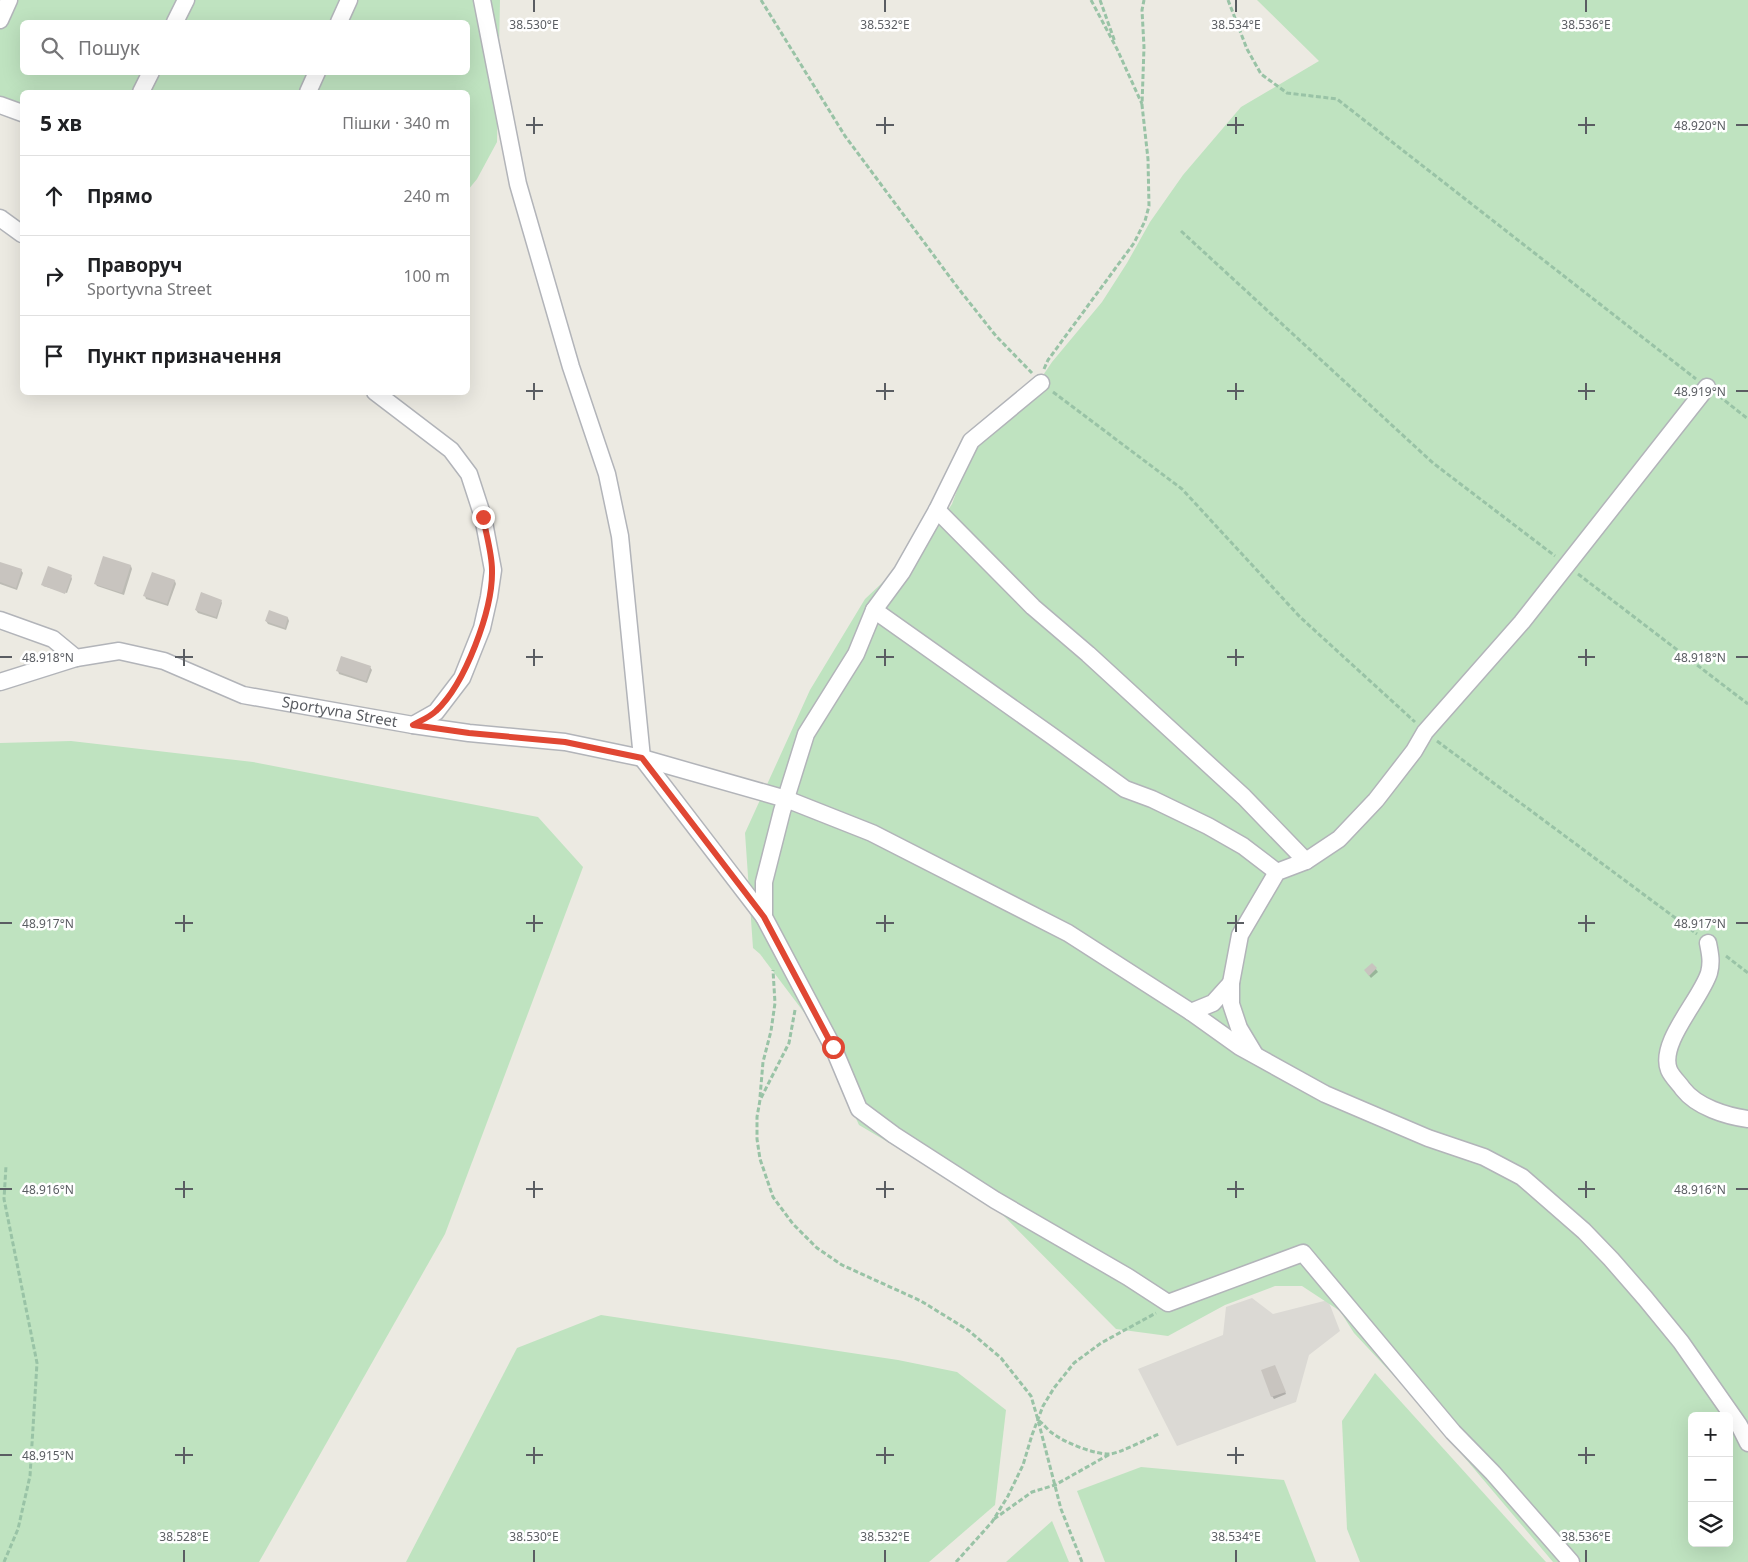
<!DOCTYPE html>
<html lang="uk">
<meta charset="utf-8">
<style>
:root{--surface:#fff;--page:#f2f2f2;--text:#202124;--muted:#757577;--line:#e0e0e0}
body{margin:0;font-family:"Noto Sans",sans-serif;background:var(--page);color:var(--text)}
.controls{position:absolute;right:15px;bottom:15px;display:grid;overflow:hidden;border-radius:8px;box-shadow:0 5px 20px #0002}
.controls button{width:45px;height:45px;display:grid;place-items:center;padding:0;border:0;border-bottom:1px solid var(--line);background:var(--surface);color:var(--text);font:25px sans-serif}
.stop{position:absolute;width:15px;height:15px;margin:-11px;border:4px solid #e04733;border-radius:50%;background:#fff}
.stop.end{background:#e04733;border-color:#fff;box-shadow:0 1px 5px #0008}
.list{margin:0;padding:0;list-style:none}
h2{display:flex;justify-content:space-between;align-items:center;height:65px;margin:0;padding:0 20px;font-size:21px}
h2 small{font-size:16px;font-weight:400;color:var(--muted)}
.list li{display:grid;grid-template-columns:32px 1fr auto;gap:15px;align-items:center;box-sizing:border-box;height:80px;padding:0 20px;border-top:1px solid var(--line)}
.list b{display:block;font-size:19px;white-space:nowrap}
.list p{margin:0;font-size:16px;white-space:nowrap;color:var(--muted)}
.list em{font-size:16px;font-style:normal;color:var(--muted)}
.icon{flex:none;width:28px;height:28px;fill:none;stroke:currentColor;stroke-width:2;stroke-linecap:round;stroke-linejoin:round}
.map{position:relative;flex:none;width:1748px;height:1562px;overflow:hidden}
.search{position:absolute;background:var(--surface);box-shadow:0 5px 20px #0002;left:20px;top:20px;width:450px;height:55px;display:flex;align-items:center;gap:12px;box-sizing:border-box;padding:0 18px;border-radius:8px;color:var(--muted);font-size:19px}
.panel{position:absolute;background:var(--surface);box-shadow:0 5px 20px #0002;left:20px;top:90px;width:450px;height:305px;border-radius:8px}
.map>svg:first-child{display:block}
.industrial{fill:#dbd9d4}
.green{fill:#bfe3c0;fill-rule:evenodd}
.shadow{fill:#0003}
.building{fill:#c8c4bf}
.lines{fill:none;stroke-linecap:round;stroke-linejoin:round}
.minor-casing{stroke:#b2b4b9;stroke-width:19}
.path{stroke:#99c3a6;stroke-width:3;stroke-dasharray:5 2.5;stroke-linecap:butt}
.minor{stroke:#fff;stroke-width:16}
.route{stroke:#e04733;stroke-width:6}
.ticks{fill:none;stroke:#5a5d62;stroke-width:2}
.labels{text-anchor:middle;stroke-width:5;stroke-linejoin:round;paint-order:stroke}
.street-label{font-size:15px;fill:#5a5d62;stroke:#fff}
.ticks-label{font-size:12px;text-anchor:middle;fill:#5a5d62;stroke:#fff;stroke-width:5;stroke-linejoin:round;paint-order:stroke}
</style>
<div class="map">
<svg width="1748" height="1562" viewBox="0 0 1748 1562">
<rect width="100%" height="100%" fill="#eceae2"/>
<path class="industrial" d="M 1252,1298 L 1273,1314 L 1328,1300 L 1340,1331 L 1309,1355 L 1296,1402 L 1177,1446 L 1138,1369 L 1223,1335 L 1226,1307 Z"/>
<g class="green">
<path d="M 0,0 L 500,0 L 497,142 L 477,179 L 468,190 L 468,92 L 22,92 L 22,107 L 0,99 ZM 22,22 L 468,22 L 468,72 L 22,72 Z"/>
<path d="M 1257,0 L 1748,0 L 1748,1562 L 1553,1562 L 1409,1392 L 1354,1333 L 1340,1311 L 1302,1286 L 1275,1286 L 1225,1305 L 1168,1336 L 1116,1329 L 991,1203 L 859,1125 L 812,1023 L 760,954 L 753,948 L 745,833 L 810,690 L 865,599 L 929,539 L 952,504 L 970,455 L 980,443 L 1021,408 L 1052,362 L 1102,302 L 1127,263 L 1150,222 L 1183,175 L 1241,107 L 1319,61 ZM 1692,1416 L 1729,1416 L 1729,1543 L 1692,1543 Z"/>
<path d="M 71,741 L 253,762 L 538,817 L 583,867 L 445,1234 L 259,1562 L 0,1562 L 0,743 Z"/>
<path d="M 601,1315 L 898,1360 L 957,1372 L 1006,1410 L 995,1505 L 929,1562 L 406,1562 L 517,1348 Z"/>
<path d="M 1375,1373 L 1546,1562 L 1360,1562 L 1347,1529 L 1342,1421 Z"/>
<path d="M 1141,1467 L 1284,1480 L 1316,1562 L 1105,1562 L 1077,1491 Z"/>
<path d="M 1052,1521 L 1069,1562 L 1006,1562 Z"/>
</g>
<g class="shadow">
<path d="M 0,563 L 21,570 L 23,573 L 17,590 L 0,584 Z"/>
<path d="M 131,566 L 132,569 L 124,595 L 97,586 L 95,583 Z"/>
<path d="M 49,568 L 71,576 L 72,579 L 67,593 L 43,586 Z"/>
<path d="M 175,581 L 176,584 L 168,606 L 146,599 L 145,596 Z"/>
<path d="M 221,601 L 222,603 L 217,619 L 198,613 L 196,610 Z"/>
<path d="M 288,618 L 289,621 L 286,630 L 268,624 L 266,621 Z"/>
<path d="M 370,667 L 372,670 L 367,683 L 339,674 L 338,671 Z"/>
<path d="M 1372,964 L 1378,972 L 1371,978 L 1367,973 Z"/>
<path d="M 1276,1369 L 1286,1394 L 1274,1399 L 1272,1396 Z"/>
</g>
<g class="building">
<path d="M 103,556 L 131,565 L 122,593 L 94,584 Z"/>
<path d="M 0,562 L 22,569 L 16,588 L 0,582 Z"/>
<path d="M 48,566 L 72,575 L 65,594 L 41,585 Z"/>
<path d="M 152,572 L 175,580 L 167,604 L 143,596 Z"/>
<path d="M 201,592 L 222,600 L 216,617 L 195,610 Z"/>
<path d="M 269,610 L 288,617 L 285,628 L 265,621 Z"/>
<path d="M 341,656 L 371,666 L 366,681 L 336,671 Z"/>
<path d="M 1372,963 L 1377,968 L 1369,976 L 1364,970 Z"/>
<path d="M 1275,1365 L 1286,1392 L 1271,1397 L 1261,1370 Z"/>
</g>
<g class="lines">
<g class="minor-casing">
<g id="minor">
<path d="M 482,0 L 518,184 L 571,367 L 607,474 L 620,536 L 642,758 L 764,917"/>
<path d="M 0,20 L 9,0"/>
<path d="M 175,22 L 186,0"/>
<path d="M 339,22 L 349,0"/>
<path d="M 141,92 L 151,72"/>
<path d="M 308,92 L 317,72"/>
<path d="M 0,105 L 22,113"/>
<path d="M 0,218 L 22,234"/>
<path d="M 1041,383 L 971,441 L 937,510 L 902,572 L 874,610 L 856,654 L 806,734 L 782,811 L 764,882 L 764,917 L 833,1047 L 859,1109 L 894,1135 L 995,1200 L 1128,1277 L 1168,1303 L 1303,1253 L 1453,1432 L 1493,1473 L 1571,1562"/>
<path d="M 937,510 L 1033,607 L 1088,654 L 1244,797 L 1306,861"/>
<path d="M 874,610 L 1052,736 L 1125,789 L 1152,799 L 1208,826 L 1243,846 L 1277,872"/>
<path id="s1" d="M 0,620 L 53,639 L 76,658 L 119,651 L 164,661 L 243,695 L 413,725 L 436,712 L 462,678 L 482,628 L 489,597 L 493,570 L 483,517 L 469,474 L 451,450 L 375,392"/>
<path d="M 0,682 L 76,658"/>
<path d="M 413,725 L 469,733 L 565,742 L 642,758 L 786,799 L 872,833 L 1068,933 L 1191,1012 L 1240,1047 L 1325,1094 L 1428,1138 L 1484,1157 L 1522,1177 L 1584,1231 L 1611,1259 L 1645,1298 L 1681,1342 L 1739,1425 L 1748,1443"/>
<path d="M 1708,943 C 1710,953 1712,962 1709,973 C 1701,999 1658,1043 1669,1070 C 1672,1077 1679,1083 1683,1089 C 1697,1107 1726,1116 1748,1119"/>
<path d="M 1191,1012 L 1213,1003 L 1231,983"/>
<path d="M 1254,1053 L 1239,1028 L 1231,1004 L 1231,983 L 1240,935 L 1277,872 L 1306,861 L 1339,839 L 1376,800 L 1414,751 L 1425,732 L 1522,622 L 1707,387"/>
</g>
</g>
<g class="path">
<path d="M 761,0 L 845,136 L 958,288 L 996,336 L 1032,373"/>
<path d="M 1091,0 L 1117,49 L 1142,104"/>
<path d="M 1100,0 L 1115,42"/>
<path d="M 1228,0 L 1247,49 L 1261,74 L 1287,93 L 1337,99 L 1696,379"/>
<path d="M 1181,231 L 1433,463 L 1555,556"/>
<path d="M 1044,369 L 1048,360 L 1134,243 L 1145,221 L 1149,206 L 1148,159 L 1142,105 L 1144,47 L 1142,10 L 1144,0"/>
<path d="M 1053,392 L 1182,489 L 1300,617 L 1415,722"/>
<path d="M 1719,396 L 1748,419"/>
<path d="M 1578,574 L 1748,704"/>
<path d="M 1437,741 L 1697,934"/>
<path d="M 1726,956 L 1748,973"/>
<path d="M 795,1010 L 789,1043 L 760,1100 L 757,1117 L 757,1139 L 760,1159 L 773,1197 L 793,1224 L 817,1248 L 842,1265 L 921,1301 L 968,1330 L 1001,1358 L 1031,1396 L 1038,1420"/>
<path d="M 760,1097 L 763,1062 L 771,1031 L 775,1003 L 773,970"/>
<path d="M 994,1519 L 1032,1492 L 1055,1485 L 1110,1454"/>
<path d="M 4,1562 L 18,1529 L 30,1476 L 37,1363 L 4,1199 L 6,1166"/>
<path d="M 956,1562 L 992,1522 L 1008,1496 L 1023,1465 L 1032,1435 L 1043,1406 L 1054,1388 L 1074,1363 L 1101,1343 L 1156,1313"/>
<path d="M 1082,1562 L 1061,1509 L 1038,1420 C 1044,1424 1048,1431 1055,1435 C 1068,1444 1094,1454 1109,1454 C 1119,1454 1148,1438 1159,1434"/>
</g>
<use href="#minor" class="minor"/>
</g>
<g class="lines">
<path class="route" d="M 483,517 C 486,534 492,553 492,570 C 493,610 465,684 436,711 C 430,717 420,721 413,725 L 469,733 L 565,742 L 642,758 L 764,917 L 833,1047"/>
</g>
<path class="ticks" d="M 534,0 L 534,12M 885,0 L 885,12M 1236,0 L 1236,12M 1586,0 L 1586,12M 534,117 L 534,134M 885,117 L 885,134M 1236,117 L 1236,134M 1586,117 L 1586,134M 526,125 L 543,125M 876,125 L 894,125M 1227,125 L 1244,125M 1578,125 L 1595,125M 1736,125 L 1748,125M 534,383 L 534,400M 885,383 L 885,400M 1236,383 L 1236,400M 1586,383 L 1586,400M 526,391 L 543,391M 876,391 L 894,391M 1227,391 L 1244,391M 1578,391 L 1595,391M 1736,391 L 1748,391M 184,649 L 184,666M 534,649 L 534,666M 885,649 L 885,666M 1236,649 L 1236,666M 1586,649 L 1586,666M 0,657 L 12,657M 175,657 L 193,657M 526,657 L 543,657M 876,657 L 894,657M 1227,657 L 1244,657M 1578,657 L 1595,657M 1736,657 L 1748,657M 184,915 L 184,932M 534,915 L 534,932M 885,915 L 885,932M 1236,915 L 1236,932M 1586,915 L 1586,932M 0,923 L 12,923M 175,923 L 193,923M 526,923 L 543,923M 876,923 L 894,923M 1227,923 L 1244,923M 1578,923 L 1595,923M 1736,923 L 1748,923M 184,1181 L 184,1198M 534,1181 L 534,1198M 885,1181 L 885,1198M 1236,1181 L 1236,1198M 1586,1181 L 1586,1198M 0,1189 L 12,1189M 175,1189 L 193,1189M 526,1189 L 543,1189M 876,1189 L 894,1189M 1227,1189 L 1244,1189M 1578,1189 L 1595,1189M 1736,1189 L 1748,1189M 184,1447 L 184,1464M 534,1447 L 534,1464M 885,1447 L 885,1464M 1236,1447 L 1236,1464M 1586,1447 L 1586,1464M 0,1455 L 12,1455M 175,1455 L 193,1455M 526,1455 L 543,1455M 876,1455 L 894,1455M 1227,1455 L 1244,1455M 1578,1455 L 1595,1455M 184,1550 L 184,1562M 534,1550 L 534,1562M 885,1550 L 885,1562M 1236,1550 L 1236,1562M 1586,1550 L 1586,1562"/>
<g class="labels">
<g class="street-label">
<text dy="5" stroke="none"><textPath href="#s1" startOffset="360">Sportyvna Street</textPath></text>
</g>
</g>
<g class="ticks-label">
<text x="534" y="29">38.530°E</text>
<text x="885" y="29">38.532°E</text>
<text x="1236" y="29">38.534°E</text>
<text x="1586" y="29">38.536°E</text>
<text x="1700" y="130">48.920°N</text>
<text x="1700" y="396">48.919°N</text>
<text x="48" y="662">48.918°N</text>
<text x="1700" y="662">48.918°N</text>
<text x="48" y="928">48.917°N</text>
<text x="1700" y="928">48.917°N</text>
<text x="48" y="1194">48.916°N</text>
<text x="1700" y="1194">48.916°N</text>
<text x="48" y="1460">48.915°N</text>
<text x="184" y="1541">38.528°E</text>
<text x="534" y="1541">38.530°E</text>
<text x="885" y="1541">38.532°E</text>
<text x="1236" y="1541">38.534°E</text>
<text x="1586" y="1541">38.536°E</text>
</g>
</svg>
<div class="controls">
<button>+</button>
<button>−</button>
<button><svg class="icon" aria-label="layers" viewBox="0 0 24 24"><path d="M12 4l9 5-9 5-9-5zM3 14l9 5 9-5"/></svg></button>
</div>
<div class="stop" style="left:833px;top:1047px"></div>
<div class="stop end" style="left:483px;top:517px"></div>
<div class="search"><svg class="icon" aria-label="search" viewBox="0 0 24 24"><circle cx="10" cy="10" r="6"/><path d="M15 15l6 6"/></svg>Пошук</div>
<section class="panel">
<h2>5 хв<small>Пішки · 340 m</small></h2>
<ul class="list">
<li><svg class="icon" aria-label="ahead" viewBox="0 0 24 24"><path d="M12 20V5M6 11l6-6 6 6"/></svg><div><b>Прямо</b></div><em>240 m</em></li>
<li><svg class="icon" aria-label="right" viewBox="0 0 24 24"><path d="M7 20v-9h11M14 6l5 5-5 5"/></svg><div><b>Праворуч</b><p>Sportyvna Street</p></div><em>100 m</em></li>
<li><svg class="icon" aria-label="arrive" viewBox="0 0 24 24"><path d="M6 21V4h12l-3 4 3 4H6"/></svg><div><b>Пункт призначення</b></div></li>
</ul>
</section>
</div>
